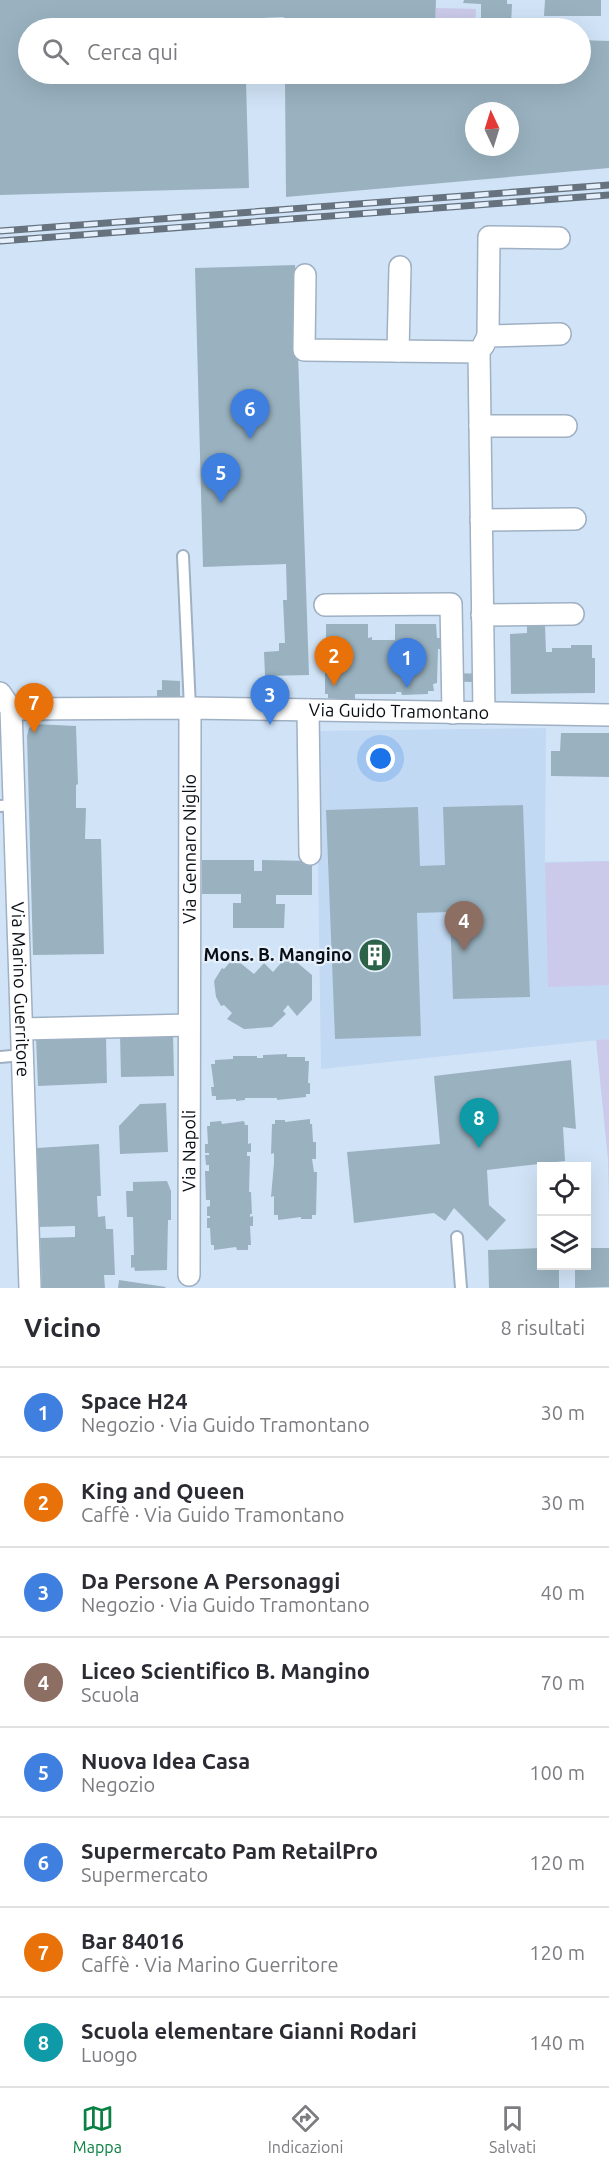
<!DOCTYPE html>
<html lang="it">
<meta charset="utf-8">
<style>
:root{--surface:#fff;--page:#f2f2f3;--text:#2b2b33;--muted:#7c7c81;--line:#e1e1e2;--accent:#0b8043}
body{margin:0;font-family:Ubuntu,sans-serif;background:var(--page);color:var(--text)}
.controls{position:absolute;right:18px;bottom:18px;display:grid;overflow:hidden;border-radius:0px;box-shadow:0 6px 24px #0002}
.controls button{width:54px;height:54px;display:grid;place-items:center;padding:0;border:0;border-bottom:2px solid var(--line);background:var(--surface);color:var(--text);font:30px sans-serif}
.compass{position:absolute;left:465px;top:102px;width:54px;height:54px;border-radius:50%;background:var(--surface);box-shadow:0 6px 24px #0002;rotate:356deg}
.you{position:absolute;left:381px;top:759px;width:21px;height:21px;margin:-15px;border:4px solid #fff;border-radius:50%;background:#1a73e8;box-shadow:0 0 0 9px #1a73e833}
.badge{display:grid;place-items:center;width:39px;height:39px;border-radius:50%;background:var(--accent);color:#fff;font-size:20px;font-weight:700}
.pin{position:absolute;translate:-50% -50px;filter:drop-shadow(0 2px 3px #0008)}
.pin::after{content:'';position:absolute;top:32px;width:21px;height:18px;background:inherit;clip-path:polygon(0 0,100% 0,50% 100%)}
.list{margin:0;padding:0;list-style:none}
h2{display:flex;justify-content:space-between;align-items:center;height:78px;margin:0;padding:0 24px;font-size:26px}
h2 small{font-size:20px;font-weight:400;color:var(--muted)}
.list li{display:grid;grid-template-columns:39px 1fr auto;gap:18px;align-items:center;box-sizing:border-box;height:90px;padding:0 24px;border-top:2px solid var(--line)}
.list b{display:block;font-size:22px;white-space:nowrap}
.list p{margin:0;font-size:20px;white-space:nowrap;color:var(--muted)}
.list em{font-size:20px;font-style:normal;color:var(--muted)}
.icon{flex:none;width:33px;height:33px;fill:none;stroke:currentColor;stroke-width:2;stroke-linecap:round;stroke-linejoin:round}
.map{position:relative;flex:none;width:609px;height:1288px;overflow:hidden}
.search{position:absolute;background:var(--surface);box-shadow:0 6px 24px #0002;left:18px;right:18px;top:18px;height:66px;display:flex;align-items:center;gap:15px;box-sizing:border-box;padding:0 21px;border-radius:33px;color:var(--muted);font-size:22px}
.sheet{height:798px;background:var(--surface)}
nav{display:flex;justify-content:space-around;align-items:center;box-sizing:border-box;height:84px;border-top:2px solid var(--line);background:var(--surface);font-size:16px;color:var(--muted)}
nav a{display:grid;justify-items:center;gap:3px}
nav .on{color:var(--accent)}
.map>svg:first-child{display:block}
.built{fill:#c2d9f3}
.green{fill:#cbcaea}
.building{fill:#9ab2c0;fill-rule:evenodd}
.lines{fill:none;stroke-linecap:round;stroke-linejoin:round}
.lane-casing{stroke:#9fb0c3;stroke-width:14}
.street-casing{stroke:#9fb0c3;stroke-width:24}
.lane{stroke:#fff;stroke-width:10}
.street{stroke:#fff;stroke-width:21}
.rail-casing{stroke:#66727e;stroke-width:7}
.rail{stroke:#e5f0fc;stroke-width:4.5;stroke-dasharray:14;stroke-linecap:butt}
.labels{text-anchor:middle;stroke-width:4.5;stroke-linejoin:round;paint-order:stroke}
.street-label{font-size:18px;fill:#090f15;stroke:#e5f0fc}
.poi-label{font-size:18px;font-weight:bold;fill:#090f15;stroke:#e5f0fc;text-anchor:end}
</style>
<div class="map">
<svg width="609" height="1288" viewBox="0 0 609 1288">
<rect width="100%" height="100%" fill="#d1e4f7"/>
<path class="built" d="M 546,728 L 545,862 L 609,861 L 609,1039 L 321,1069 L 316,731 Z"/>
<g class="green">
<path d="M 436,8 L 476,9 L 475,28 L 435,28 Z"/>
<path d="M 609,861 L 609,985 L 548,987 L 545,863 Z"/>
<path d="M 609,1039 L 609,1205 L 608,1160 L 596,1040 Z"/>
</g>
<g class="building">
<path d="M 0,0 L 436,0 L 435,28 L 284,28 L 284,17 L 261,18 L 261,28 L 28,28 L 28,74 L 580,74 L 580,40 L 609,41 L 609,168 L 286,197 L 285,83 L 246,82 L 249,188 L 0,195 ZM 474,111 L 510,111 L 510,147 L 474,147 Z"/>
<path d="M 464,0 L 507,0 L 507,4 L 512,4 L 511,25 L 481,25 L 481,4 L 463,3 Z"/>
<path d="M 545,0 L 601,0 L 601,16 L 544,16 Z"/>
<path d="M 295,265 L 309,675 L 265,676 L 264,652 L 279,651 L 279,643 L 285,643 L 283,600 L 287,600 L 286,564 L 203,567 L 195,268 Z"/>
<path d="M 326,624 L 368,624 L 368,638 L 372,637 L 372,640 L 395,640 L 395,624 L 436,624 L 437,638 L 440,638 L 440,649 L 438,649 L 437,683 L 433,684 L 434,691 L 428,691 L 428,694 L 402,695 L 401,692 L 396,692 L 396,694 L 355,694 L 355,701 L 328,698 L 328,694 L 325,694 L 325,651 L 322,651 L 322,641 L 326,641 Z"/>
<path d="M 527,625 L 545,625 L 546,652 L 552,652 L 552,648 L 571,648 L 571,645 L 592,645 L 592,658 L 595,658 L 595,693 L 511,694 L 510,634 L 527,633 Z"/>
<path d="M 447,673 L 495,674 L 495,683 L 446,681 Z"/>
<path d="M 162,680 L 180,681 L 180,698 L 157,698 L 157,690 L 162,690 Z"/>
<path d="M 35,724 L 76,726 L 78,784 L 76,785 L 76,808 L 86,808 L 85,839 L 101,839 L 104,954 L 33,955 L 27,736 L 29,728 Z"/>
<path d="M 561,733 L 609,733 L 609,777 L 551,776 L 551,751 L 560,751 Z"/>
<path d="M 523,805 L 530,997 L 453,999 L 450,912 L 417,913 L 421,1036 L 335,1039 L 326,810 L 418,807 L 420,866 L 445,865 L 443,807 Z"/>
<path d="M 202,860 L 254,860 L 254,871 L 262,871 L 262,860 L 312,861 L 312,895 L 276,895 L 276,904 L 285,904 L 284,928 L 233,928 L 233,903 L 241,903 L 241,894 L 202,894 Z"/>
<path d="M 288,955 L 312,975 L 312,1000 L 297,1016 L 288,1005 L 283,1011 L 286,1014 L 272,1027 L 244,1029 L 227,1019 L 232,1013 L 224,1005 L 221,1006 L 216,997 L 214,981 L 222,968 L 224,969 L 234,958 L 254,974 L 264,963 L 273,972 Z"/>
<path d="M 173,1034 L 174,1076 L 121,1077 L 120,1035 Z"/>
<path d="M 106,1035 L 107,1083 L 38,1086 L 36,1038 Z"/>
<path d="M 287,1054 L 287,1057 L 305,1057 L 305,1061 L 309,1061 L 308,1083 L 310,1083 L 310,1094 L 306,1094 L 306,1097 L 277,1100 L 277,1098 L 245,1098 L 245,1100 L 236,1101 L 236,1099 L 216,1100 L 216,1096 L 212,1096 L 211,1087 L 214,1087 L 211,1064 L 215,1064 L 215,1060 L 233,1059 L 233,1056 L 257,1056 L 257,1058 L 263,1058 L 263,1055 Z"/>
<path d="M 571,1060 L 576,1129 L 563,1127 L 565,1161 L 487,1170 L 489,1205 L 506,1220 L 487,1241 L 454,1208 L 445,1221 L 434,1213 L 354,1223 L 347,1152 L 440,1144 L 434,1076 Z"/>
<path d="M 166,1103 L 168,1152 L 120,1154 L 119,1126 L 140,1104 Z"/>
<path d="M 310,1119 L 310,1124 L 312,1124 L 313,1142 L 316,1142 L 316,1159 L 312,1159 L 314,1172 L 317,1172 L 316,1215 L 312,1215 L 312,1219 L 301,1219 L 301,1217 L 278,1220 L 278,1215 L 274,1215 L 274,1196 L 271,1197 L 274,1163 L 274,1153 L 271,1154 L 272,1124 L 275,1124 L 275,1120 L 285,1120 L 285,1122 Z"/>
<path d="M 221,1121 L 222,1124 L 244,1121 L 245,1125 L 248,1125 L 248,1144 L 251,1143 L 251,1152 L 247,1152 L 247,1156 L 250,1156 L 249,1192 L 251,1192 L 252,1214 L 250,1214 L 250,1217 L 253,1216 L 253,1226 L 250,1226 L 251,1245 L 248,1245 L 248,1250 L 237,1250 L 236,1247 L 214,1250 L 214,1245 L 211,1245 L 210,1228 L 207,1228 L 207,1218 L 210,1218 L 210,1216 L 207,1216 L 207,1207 L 210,1206 L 210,1200 L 206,1200 L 205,1171 L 209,1171 L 209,1165 L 206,1165 L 205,1155 L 209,1155 L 209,1153 L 205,1153 L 205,1144 L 208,1144 L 207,1126 L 210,1126 L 210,1122 Z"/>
<path d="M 99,1144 L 101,1196 L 97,1196 L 98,1217 L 105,1216 L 106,1229 L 113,1229 L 115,1275 L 104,1275 L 105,1288 L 42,1288 L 40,1238 L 75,1237 L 75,1226 L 39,1227 L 37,1148 Z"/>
<path d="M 167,1181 L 171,1191 L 171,1220 L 168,1220 L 167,1270 L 135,1271 L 134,1267 L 131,1268 L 131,1255 L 134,1255 L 133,1217 L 127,1217 L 126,1191 L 133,1191 L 133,1182 Z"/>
<path d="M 542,1248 L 542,1266 L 559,1266 L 559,1288 L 489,1288 L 488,1250 Z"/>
<path d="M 586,1248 L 609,1248 L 609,1287 L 575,1288 L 575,1266 L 586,1266 Z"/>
<path d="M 119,1280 L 166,1287 L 165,1288 L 118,1288 Z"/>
</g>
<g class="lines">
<g class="lane-casing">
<g id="lane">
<path d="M 183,556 L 190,708"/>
<path d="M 0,806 L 15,805"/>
<path d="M 0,1057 L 23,1055"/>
<path d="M 457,1237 L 461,1288"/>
</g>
</g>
<g class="street-casing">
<g id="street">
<path d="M 305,275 L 304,350 L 479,352 L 484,713"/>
<path d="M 488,336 L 489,237 L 559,238"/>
<path d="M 483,346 L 488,336 L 560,334"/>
<path d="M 398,351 L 400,267"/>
<path d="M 480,426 L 566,426"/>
<path d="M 481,520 L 575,519"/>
<path d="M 325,605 L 451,604 L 453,713"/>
<path d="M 482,615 L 573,614"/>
<path id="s1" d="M 0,693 L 11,709 L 30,1288"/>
<path id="s2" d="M 11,709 L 190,708 L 609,715"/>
<path d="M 308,710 L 310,854"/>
<path d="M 22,1029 L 189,1025"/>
<path id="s3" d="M 189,1275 L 190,708"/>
</g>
</g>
<use href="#lane" class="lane"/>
<use href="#street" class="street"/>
<g class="rail-casing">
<g id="rail">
<path d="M 0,231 L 609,185"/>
<path d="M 0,241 L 609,195"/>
</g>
</g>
<use href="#rail" class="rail"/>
</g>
<defs>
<g id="building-disc" transform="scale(1.725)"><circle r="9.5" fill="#2c6248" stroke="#e5f0fc"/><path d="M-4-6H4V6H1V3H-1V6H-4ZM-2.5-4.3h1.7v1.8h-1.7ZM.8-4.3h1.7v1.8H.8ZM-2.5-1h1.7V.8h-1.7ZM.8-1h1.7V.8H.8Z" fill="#fff"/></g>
</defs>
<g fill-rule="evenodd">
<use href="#building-disc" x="375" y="955"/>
</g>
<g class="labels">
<g class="street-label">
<text dy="6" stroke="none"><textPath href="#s2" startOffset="388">Via Guido Tramontano</textPath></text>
<text dy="6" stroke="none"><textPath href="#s3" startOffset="426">Via Gennaro Niglio</textPath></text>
<text dy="6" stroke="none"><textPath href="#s1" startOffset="300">Via Marino Guerritore</textPath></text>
<text dy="6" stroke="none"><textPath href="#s3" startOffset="124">Via Napoli</textPath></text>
</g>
<g class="poi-label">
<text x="352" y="961">Mons. B. Mangino</text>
</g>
</g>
</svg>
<div class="controls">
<button><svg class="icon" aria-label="locate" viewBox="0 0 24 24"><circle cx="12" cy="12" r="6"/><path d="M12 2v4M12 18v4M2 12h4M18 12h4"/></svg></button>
<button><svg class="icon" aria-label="layers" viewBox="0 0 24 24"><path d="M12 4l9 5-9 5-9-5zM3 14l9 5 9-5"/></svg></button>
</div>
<svg class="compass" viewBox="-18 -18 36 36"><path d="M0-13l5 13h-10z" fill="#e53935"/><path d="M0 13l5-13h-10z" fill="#7c7c81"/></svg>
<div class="you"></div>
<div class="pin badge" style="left:407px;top:688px;background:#3f7fe0">1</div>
<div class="pin badge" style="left:334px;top:686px;background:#e8710a">2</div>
<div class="pin badge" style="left:270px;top:725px;background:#3f7fe0">3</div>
<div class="pin badge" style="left:464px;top:951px;background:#8d6e63">4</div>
<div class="pin badge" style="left:221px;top:503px;background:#3f7fe0">5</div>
<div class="pin badge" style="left:250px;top:439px;background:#3f7fe0">6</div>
<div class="pin badge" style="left:34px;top:733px;background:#e8710a">7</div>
<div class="pin badge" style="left:479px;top:1148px;background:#0f9aa8">8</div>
<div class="search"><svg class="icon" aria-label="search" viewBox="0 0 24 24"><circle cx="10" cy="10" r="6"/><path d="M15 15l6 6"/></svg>Cerca qui</div>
</div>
<section class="sheet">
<h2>Vicino<small>8 risultati</small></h2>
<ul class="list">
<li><span class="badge" style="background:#3f7fe0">1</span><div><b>Space H24</b><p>Negozio · Via Guido Tramontano</p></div><em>30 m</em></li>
<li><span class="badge" style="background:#e8710a">2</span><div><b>King and Queen</b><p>Caffè · Via Guido Tramontano</p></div><em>30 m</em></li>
<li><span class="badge" style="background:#3f7fe0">3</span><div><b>Da Persone A Personaggi</b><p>Negozio · Via Guido Tramontano</p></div><em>40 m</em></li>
<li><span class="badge" style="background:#8d6e63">4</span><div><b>Liceo Scientifico B. Mangino</b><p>Scuola</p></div><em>70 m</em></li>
<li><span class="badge" style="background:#3f7fe0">5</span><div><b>Nuova Idea Casa</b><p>Negozio</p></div><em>100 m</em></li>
<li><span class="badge" style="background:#3f7fe0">6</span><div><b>Supermercato Pam RetailPro</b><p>Supermercato</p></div><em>120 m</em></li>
<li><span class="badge" style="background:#e8710a">7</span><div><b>Bar 84016</b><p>Caffè · Via Marino Guerritore</p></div><em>120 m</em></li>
<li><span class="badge" style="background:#0f9aa8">8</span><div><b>Scuola elementare Gianni Rodari</b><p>Luogo</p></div><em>140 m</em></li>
</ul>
</section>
<nav>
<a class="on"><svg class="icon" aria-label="map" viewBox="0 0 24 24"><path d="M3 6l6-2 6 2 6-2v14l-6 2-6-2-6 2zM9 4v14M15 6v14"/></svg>Mappa</a>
<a><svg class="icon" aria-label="directions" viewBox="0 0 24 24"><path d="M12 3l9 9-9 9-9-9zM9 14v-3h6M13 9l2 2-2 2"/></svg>Indicazioni</a>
<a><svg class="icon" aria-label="saved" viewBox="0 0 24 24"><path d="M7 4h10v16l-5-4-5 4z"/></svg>Salvati</a>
</nav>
